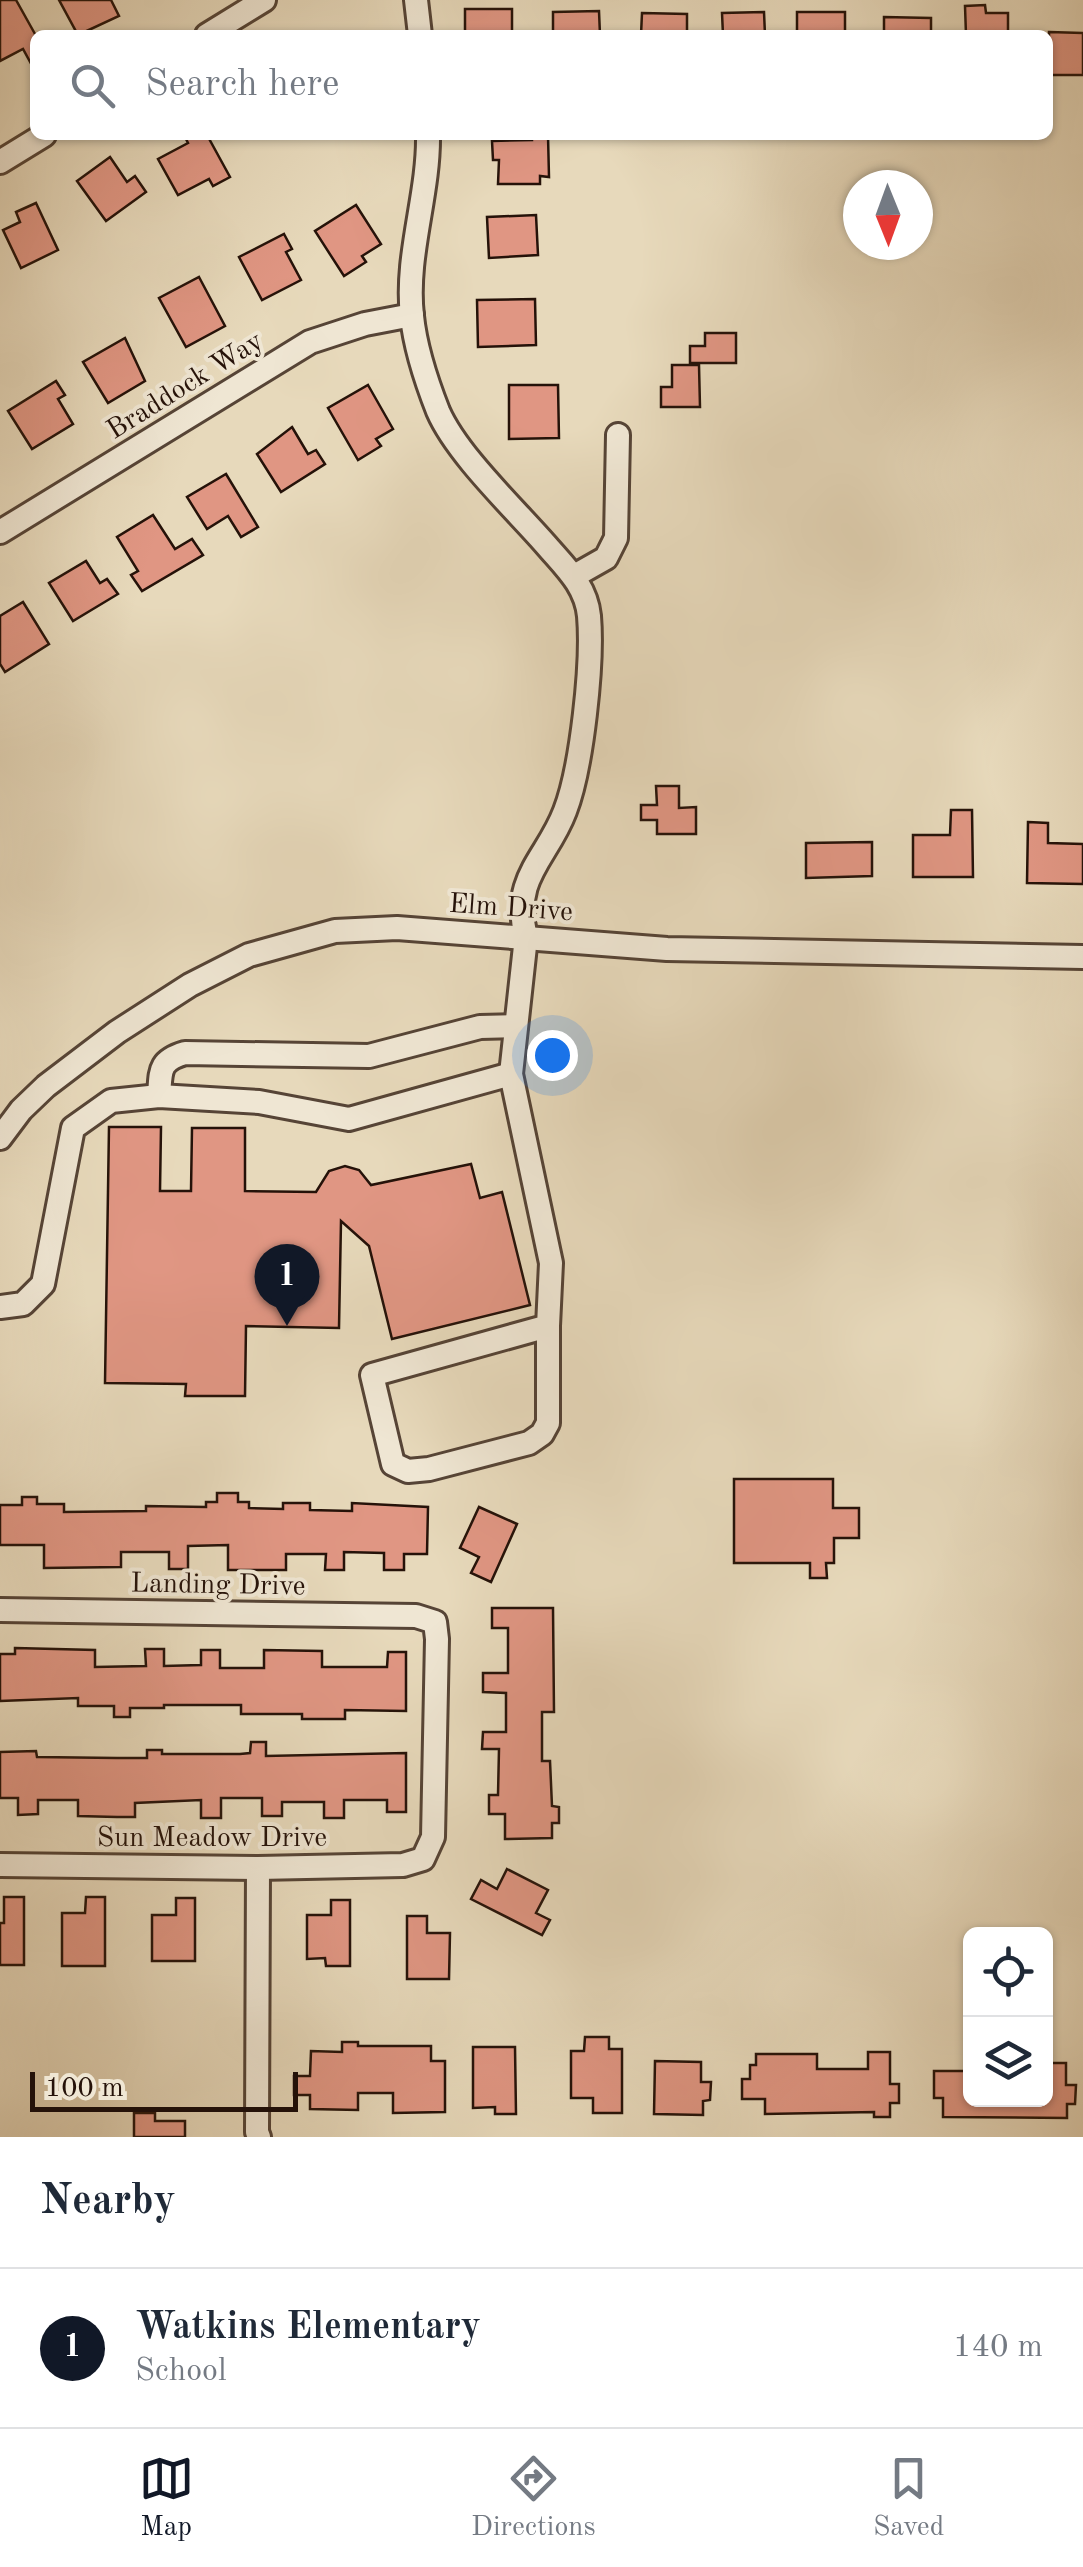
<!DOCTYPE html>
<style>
:root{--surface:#fff;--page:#f6f6f7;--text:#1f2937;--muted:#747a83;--line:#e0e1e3;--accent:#111827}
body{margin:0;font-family:"Old Standard TT",serif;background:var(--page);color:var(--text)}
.controls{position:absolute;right:30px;bottom:30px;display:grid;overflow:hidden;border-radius:15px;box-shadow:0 2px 8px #0004}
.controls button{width:90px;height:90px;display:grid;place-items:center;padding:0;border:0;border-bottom:2px solid var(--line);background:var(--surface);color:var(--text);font:50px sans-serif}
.compass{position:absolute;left:843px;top:170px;width:90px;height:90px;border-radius:50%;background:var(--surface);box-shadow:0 2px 8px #0004;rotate:179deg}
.scale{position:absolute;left:30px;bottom:25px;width:268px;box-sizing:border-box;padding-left:10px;border:5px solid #251209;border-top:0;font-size:28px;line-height:35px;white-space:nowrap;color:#251209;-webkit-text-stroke:8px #efe6d3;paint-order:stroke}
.you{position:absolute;left:552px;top:1055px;width:35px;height:35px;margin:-25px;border:8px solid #fff;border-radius:50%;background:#1a73e8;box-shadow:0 0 0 15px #1a73e833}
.badge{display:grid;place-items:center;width:65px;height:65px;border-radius:50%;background:var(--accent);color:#fff;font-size:32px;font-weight:700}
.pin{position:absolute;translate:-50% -82px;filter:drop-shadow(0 2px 5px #0008)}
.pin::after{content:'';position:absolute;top:52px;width:35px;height:30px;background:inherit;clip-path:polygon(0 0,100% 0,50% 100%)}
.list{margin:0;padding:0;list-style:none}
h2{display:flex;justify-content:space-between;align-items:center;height:130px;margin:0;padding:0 40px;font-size:42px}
h2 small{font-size:32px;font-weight:400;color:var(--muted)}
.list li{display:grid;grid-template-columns:65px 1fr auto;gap:30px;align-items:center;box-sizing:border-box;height:160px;padding:0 40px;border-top:2px solid var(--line)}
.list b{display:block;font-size:38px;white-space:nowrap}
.list p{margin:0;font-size:32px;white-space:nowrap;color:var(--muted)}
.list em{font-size:32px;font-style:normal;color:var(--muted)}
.icon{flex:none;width:55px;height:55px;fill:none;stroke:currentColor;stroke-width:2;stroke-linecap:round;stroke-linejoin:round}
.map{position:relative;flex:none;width:1083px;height:2137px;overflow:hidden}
.search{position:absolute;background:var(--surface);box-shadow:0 2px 8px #0004;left:30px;right:30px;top:30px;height:110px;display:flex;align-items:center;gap:25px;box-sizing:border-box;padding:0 35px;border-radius:15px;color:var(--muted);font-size:38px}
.sheet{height:290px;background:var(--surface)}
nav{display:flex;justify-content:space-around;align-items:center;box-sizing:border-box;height:140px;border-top:2px solid var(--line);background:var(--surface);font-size:28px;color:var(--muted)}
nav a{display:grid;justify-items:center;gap:5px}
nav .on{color:var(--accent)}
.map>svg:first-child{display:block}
.building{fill:#e09683;stroke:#251209;stroke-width:2.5}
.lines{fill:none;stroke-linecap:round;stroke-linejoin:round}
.minor-casing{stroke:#564436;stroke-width:28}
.minor{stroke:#efe6d3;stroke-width:22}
.labels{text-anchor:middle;stroke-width:8;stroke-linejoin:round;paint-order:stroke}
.street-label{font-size:28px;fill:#251209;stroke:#efe6d3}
</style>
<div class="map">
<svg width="1083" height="2137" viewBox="0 0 1083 2137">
<rect width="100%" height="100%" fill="#e7d9bb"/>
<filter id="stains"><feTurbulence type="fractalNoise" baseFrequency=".002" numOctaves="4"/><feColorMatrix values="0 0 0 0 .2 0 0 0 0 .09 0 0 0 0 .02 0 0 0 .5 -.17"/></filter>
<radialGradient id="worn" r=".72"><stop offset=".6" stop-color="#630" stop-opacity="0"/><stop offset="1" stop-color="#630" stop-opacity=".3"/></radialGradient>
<g class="building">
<path d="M 0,0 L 16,0 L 35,34 L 35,71 L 23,49 L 0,61 Z"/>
<path d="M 59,0 L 111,0 L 119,16 L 78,35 Z"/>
<path d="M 985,5 L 986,13 L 1008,13 L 1008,35 L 966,35 L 965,6 Z"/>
<rect x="465" y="9" width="47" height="26"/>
<path d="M 599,11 L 600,35 L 553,35 L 553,12 Z"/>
<path d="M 764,12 L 765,35 L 723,35 L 722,13 Z"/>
<rect x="797" y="12" width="48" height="23"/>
<path d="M 642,13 L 687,14 L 687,35 L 641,35 Z"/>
<path d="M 884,17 L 931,18 L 931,35 L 884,35 Z"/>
<path d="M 1049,32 L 1083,33 L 1083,75 L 1049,75 Z"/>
<path d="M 184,135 L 207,135 L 230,177 L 213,186 L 209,179 L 178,195 L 158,159 L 188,143 Z"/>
<path d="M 532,135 L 548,135 L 549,177 L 540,176 L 540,184 L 498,184 L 499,160 L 493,160 L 492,141 L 532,140 Z"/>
<path d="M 110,157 L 127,182 L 135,176 L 146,192 L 106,221 L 77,181 Z"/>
<path d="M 36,203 L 58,250 L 21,268 L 3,230 L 20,222 L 16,212 Z"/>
<path d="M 356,205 L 381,244 L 362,256 L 366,262 L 344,276 L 315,231 Z"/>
<path d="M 536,215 L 538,255 L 489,258 L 487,217 Z"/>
<path d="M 284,234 L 292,249 L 286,252 L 301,280 L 262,300 L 239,257 Z"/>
<path d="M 199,277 L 225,326 L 186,347 L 159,298 Z"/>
<path d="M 535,299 L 536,345 L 478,347 L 477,300 Z"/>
<path d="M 705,333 L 736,333 L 736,363 L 690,363 L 690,346 L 705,346 Z"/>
<path d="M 125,338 L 145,381 L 108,403 L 83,362 Z"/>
<path d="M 672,365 L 699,365 L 700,407 L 661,407 L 661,387 L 672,387 Z"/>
<path d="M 56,381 L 65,395 L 58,399 L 73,424 L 32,449 L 8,411 Z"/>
<path d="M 368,385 L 393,429 L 376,439 L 381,446 L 358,460 L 328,408 Z"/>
<path d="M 509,385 L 558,385 L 559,438 L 509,439 Z"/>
<path d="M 292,427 L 308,454 L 316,450 L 325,464 L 281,492 L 257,454 Z"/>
<path d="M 226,474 L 258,527 L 241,537 L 228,516 L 207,529 L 187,497 Z"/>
<path d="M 153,515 L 175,549 L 192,539 L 203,555 L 142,591 L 131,575 L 138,571 L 117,537 Z"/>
<path d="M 86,561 L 100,583 L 107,579 L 118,594 L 73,621 L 49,583 Z"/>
<path d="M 23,602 L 49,644 L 5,672 L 0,664 L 0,616 Z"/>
<path d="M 656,786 L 679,786 L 679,808 L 696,807 L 696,834 L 657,834 L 657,820 L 641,820 L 641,805 L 657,805 Z"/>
<path d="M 951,810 L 972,810 L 973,877 L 913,877 L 913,835 L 950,835 Z"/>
<path d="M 1028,822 L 1048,823 L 1048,843 L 1083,844 L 1083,884 L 1027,883 Z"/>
<path d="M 872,842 L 872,876 L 806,878 L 806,843 Z"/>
<path d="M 109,1127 L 161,1127 L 160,1191 L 191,1191 L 192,1128 L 245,1128 L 245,1191 L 316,1192 L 329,1171 L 345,1166 L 359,1170 L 371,1185 L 471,1164 L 480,1198 L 502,1192 L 530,1305 L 392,1339 L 369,1246 L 341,1221 L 339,1328 L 246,1326 L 245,1396 L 185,1396 L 186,1384 L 105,1383 Z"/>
<path d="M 734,1479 L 833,1479 L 833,1508 L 859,1508 L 859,1538 L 834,1538 L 834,1563 L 826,1563 L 827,1578 L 810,1578 L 810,1563 L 734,1563 Z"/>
<path d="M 217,1493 L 238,1493 L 238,1502 L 249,1502 L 249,1508 L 283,1509 L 283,1503 L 310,1503 L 310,1510 L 352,1511 L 352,1503 L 428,1507 L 427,1554 L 404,1554 L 404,1570 L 384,1570 L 384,1553 L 344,1552 L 344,1570 L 325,1570 L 326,1554 L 286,1554 L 286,1570 L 228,1570 L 228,1545 L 188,1546 L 188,1569 L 169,1569 L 169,1552 L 121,1552 L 121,1567 L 44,1568 L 44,1545 L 0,1545 L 0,1505 L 22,1505 L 22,1497 L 37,1497 L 37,1504 L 64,1504 L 64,1512 L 146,1511 L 146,1506 L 206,1507 L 206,1502 L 217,1502 Z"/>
<path d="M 479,1507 L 517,1524 L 491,1582 L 471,1573 L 479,1557 L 460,1548 Z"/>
<path d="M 492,1608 L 553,1608 L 554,1712 L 542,1712 L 542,1761 L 550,1761 L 552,1806 L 559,1807 L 559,1823 L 552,1823 L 552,1838 L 505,1839 L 505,1814 L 489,1814 L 489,1795 L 498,1795 L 499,1749 L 482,1749 L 483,1732 L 506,1732 L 506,1693 L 483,1692 L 483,1673 L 508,1673 L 508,1628 L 492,1628 Z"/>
<path d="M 15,1648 L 95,1650 L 95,1667 L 146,1666 L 145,1649 L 164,1649 L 164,1666 L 201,1665 L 201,1650 L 220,1650 L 220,1668 L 264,1668 L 264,1650 L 322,1651 L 322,1667 L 387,1667 L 388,1652 L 406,1652 L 406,1711 L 345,1710 L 345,1719 L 302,1719 L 302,1714 L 241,1714 L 241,1705 L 164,1705 L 164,1708 L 130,1708 L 130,1717 L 114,1717 L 114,1706 L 78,1706 L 78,1698 L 0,1701 L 0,1654 L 15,1654 Z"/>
<path d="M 251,1742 L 266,1742 L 266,1756 L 406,1753 L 406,1812 L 387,1812 L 387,1800 L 344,1800 L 344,1818 L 324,1818 L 324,1802 L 282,1802 L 282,1816 L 262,1816 L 262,1798 L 221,1798 L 221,1818 L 201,1818 L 201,1800 L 135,1803 L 135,1817 L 117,1817 L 78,1816 L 78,1800 L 38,1800 L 38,1814 L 18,1815 L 18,1798 L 0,1798 L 0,1752 L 36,1751 L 37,1757 L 117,1758 L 147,1758 L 147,1750 L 162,1750 L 162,1754 L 240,1754 L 250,1753 Z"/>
<path d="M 507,1869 L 548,1890 L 536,1913 L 550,1920 L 542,1935 L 471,1899 L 481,1880 L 497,1889 Z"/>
<path d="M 4,1897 L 24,1897 L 24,1965 L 0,1965 L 0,1923 L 4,1923 Z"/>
<path d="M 86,1897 L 105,1897 L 105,1966 L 62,1966 L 62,1913 L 85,1913 Z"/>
<path d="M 176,1898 L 195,1898 L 195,1961 L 152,1961 L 152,1915 L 176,1915 Z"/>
<path d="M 331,1900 L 350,1900 L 350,1966 L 326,1966 L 325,1958 L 307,1959 L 307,1915 L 331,1915 Z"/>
<path d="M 407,1916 L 427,1916 L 427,1933 L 450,1933 L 449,1979 L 407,1979 Z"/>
<path d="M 585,2037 L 609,2037 L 609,2049 L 622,2049 L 622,2113 L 593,2113 L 593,2098 L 571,2098 L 571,2051 L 584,2051 Z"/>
<path d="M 342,2042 L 358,2042 L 358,2046 L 431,2046 L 431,2061 L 445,2061 L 445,2112 L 393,2113 L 393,2093 L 358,2093 L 358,2110 L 310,2109 L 310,2095 L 294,2095 L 294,2076 L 310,2076 L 311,2051 L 342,2052 Z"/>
<path d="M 473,2047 L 515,2047 L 516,2114 L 495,2114 L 495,2107 L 473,2108 Z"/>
<path d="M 868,2052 L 890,2052 L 890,2084 L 899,2084 L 899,2103 L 890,2103 L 890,2117 L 874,2117 L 874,2112 L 765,2114 L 765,2099 L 742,2099 L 742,2079 L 750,2079 L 750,2065 L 756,2065 L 756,2054 L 817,2054 L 817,2069 L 868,2069 Z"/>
<path d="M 655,2061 L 701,2062 L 701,2082 L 711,2082 L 710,2100 L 703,2101 L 703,2115 L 654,2114 Z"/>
<path d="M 1046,2063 L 1066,2063 L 1066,2085 L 1076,2085 L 1075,2104 L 1067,2104 L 1067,2118 L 943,2117 L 943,2098 L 934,2098 L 934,2071 L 970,2071 L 970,2100 L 1046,2100 Z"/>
<path d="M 134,2113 L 155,2113 L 155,2121 L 185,2121 L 185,2137 L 134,2137 Z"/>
</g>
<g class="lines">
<g class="minor-casing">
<g id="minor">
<path d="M 416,0 L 420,35"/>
<path d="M 207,35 L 264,0"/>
<path d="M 428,135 C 429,195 405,256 412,316 C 415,346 427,383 438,411 C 457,455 515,509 547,546 C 566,568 586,586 589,616 C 593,663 582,767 565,811 C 547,859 511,877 526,937 L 511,1074 L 551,1263 L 548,1326 L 372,1375 L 393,1464 L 408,1471 L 429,1469 L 529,1443 L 542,1434 L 548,1423 L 548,1326"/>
<path d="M 0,162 L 44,135"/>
<path d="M 0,532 L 310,342 L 365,324 L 412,315"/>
<path d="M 576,575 L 606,558 L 616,538 L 618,435"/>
<path d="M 159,1096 C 161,1071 158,1061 185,1053 L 369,1056 L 480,1027 L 516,1026"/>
<path d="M 0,1138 L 21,1110 L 46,1086 L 117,1032 L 190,985 L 249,955 L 335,931 L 397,928 L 667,949 L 1083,957"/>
<path d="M 0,1307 L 23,1304 L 43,1284 L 73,1128 L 111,1101 L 159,1096 L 259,1102 L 349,1119 L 511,1074"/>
<path d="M 0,1610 L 416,1616 L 435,1622 L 437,1639 L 433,1837 L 423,1859 L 403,1865 L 258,1868 L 0,1865"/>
<path d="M 258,1868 L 257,2132 L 259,2137"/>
</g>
</g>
<use href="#minor" class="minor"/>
</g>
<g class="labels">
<g class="street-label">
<text transform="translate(184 384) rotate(-32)" y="10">Braddock Way</text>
<text transform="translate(511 906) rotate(4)" y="10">Elm Drive</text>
<text transform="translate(218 1583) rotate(1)" y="10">Landing Drive</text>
<text x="212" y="1846">Sun Meadow Drive</text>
</g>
</g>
<rect width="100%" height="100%" filter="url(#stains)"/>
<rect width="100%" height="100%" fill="url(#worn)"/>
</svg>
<div class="controls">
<button><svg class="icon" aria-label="locate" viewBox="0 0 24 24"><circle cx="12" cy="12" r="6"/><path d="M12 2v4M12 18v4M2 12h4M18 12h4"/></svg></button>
<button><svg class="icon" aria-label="layers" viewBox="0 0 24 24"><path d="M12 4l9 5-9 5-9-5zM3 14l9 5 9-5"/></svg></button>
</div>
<svg class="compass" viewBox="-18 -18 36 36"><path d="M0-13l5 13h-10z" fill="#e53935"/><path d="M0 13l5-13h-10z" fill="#747a83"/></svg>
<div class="scale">100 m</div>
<div class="you"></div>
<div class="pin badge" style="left:287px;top:1326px">1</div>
<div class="search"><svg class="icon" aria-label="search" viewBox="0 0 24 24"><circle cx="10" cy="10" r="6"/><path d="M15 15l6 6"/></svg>Search here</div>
</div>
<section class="sheet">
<h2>Nearby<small></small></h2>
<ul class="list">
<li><span class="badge">1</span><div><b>Watkins Elementary</b><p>School</p></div><em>140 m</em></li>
</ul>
</section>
<nav>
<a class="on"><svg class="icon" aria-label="map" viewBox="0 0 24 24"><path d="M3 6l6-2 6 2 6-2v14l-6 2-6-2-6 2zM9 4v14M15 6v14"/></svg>Map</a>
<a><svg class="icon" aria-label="directions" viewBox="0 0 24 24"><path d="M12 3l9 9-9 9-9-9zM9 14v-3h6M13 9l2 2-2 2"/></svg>Directions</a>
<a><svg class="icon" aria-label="saved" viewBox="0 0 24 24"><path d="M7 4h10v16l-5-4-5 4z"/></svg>Saved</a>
</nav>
